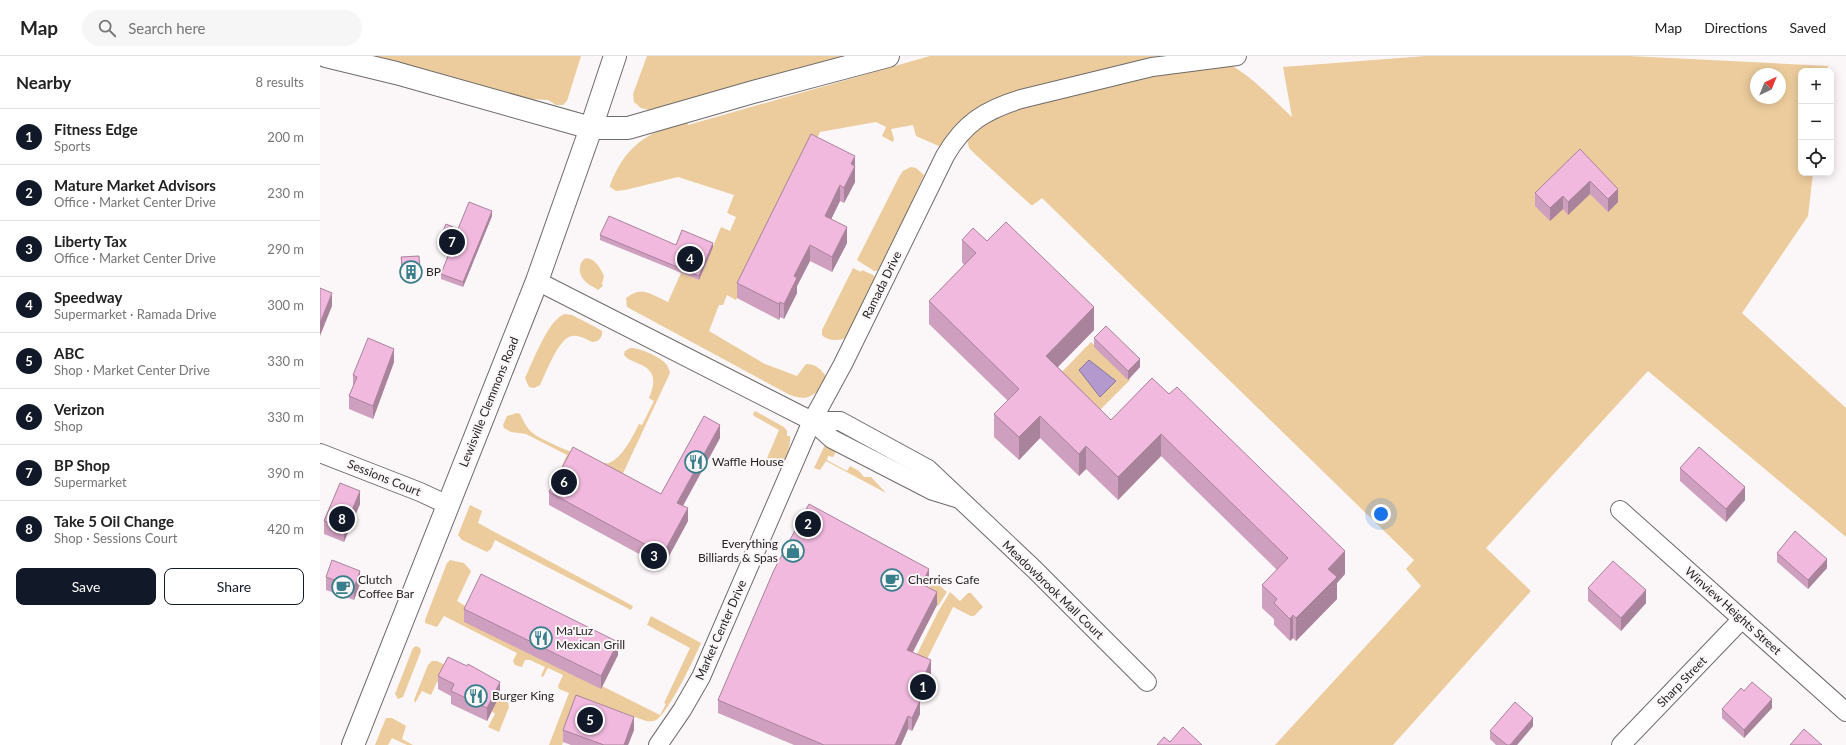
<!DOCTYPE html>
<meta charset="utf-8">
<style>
:root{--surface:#fff;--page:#f6f6f6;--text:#222;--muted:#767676;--line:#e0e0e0;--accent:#111827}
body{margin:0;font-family:Lato,sans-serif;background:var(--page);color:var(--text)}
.controls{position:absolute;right:12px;top:12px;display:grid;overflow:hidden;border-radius:8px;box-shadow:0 2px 10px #0003}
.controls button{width:36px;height:36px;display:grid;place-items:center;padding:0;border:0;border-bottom:1px solid var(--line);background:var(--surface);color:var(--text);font:20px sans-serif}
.compass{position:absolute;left:1430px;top:12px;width:36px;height:36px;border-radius:50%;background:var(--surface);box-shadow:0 2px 10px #0003;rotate:43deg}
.you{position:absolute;left:1061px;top:458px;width:14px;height:14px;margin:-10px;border:3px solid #fff;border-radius:50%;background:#1a73e8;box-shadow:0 0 0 6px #1a73e833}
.badge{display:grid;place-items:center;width:26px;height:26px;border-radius:50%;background:var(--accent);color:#fff;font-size:13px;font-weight:700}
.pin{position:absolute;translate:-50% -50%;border:2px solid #fff;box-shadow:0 1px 4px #0006}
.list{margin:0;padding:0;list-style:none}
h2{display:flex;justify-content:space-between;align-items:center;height:52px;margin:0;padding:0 16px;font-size:17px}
h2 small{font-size:13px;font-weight:400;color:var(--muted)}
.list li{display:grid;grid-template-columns:26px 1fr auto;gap:12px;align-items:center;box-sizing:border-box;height:56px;padding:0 16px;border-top:1px solid var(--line)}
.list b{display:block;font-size:15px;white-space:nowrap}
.list p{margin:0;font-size:13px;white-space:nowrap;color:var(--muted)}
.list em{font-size:13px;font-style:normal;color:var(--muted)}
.actions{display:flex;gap:8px;padding:12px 16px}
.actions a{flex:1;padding:9px 0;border:1px solid var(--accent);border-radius:8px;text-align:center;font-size:14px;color:var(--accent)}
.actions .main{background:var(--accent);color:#fff}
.icon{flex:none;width:22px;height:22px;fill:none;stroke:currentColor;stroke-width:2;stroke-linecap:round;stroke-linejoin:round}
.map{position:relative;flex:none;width:1526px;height:689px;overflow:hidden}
header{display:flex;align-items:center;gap:24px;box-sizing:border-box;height:56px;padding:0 20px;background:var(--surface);border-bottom:1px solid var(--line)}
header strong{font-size:19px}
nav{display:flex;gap:22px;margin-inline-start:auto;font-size:14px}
.search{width:280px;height:36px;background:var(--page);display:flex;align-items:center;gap:10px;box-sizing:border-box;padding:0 14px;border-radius:22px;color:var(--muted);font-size:15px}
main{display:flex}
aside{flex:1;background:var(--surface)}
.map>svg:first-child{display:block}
.green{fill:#eccc9c;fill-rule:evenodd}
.water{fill:#b399ce;stroke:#88769b}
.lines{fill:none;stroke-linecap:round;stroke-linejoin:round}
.street-casing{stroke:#6f6b6b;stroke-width:20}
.primary-casing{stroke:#6f6b6b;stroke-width:24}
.highway-casing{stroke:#6f6b6b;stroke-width:24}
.street{stroke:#fff;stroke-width:18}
.primary{stroke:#fff;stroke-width:22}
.highway{stroke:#fff;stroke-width:22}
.wall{fill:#cf9fbf}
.shaded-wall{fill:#a9829b}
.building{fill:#f1b9de;stroke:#a9829b}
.labels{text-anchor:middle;stroke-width:4;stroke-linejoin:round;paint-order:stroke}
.poi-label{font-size:12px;fill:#252424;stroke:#fbf6f7;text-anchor:start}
.street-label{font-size:12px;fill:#252424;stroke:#fbf6f7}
</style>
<header>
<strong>Map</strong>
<div class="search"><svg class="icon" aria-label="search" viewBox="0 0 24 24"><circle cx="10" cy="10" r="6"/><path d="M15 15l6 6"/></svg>Search here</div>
<nav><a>Map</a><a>Directions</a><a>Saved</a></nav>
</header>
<main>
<aside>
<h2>Nearby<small>8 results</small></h2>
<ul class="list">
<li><span class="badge">1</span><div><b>Fitness Edge</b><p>Sports</p></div><em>200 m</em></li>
<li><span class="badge">2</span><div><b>Mature Market Advisors</b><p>Office · Market Center Drive</p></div><em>230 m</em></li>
<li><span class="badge">3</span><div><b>Liberty Tax</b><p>Office · Market Center Drive</p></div><em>290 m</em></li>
<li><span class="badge">4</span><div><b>Speedway</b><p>Supermarket · Ramada Drive</p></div><em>300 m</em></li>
<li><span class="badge">5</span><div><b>ABC</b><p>Shop · Market Center Drive</p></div><em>330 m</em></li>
<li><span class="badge">6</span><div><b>Verizon</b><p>Shop</p></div><em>330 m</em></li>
<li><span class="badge">7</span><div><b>BP Shop</b><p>Supermarket</p></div><em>390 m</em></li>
<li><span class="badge">8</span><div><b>Take 5 Oil Change</b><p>Shop · Sessions Court</p></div><em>420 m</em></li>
</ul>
<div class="actions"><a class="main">Save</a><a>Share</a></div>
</aside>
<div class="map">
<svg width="1526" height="689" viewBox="0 0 1526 689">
<rect width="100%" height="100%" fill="#fbf6f7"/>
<g class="green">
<path d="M 44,0 L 261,0 L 247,45 L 243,49 L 236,49 L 228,44 L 212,43 Z"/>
<path d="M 327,0 L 526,0 L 330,54 L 321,52 L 314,46 L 313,38 Z"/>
<path d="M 610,0 L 843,0 L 797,10 L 673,45 L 645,61 L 629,78 L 621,91 L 596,80 L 593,69 L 571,73 L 574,83 L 573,86 L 562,80 L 566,71 L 556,66 L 500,76 L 416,244 L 407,239 L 403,249 L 399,249 L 389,275 L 445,308 L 477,320 L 486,308 C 496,308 501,313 507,322 C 496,339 489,347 468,338 L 307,251 L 306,242 C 322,229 332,239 348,246 L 361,217 L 379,224 L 401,171 L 410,175 L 416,161 L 407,157 L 414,139 L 358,121 L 305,134 L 296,135 L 290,131 L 290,129 C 306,89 326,77 367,65 L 368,69 Z"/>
<path d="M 1106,0 L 1309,0 L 1508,10 L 1507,15 L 1481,15 L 1481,117 L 1493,117 L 1488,160 L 1422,257 L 1526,352 L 1526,481 L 1328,315 L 1166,492 L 1211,535 L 1073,689 L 955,689 L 1101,530 L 1086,513 L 1094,504 L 722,142 L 713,149 L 711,149 L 656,99 L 649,92 L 647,84 C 674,47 812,23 858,15 C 869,13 894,6 903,7 C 921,9 958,48 972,61 L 963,11 ZM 1436,18 L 1460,18 L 1460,42 L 1436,42 Z"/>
<path d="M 591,111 L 596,112 L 604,119 L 560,215 L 554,215 L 537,204 L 579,121 L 583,115 Z"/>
<path d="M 266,202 C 276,203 280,212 284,220 L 282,228 L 283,230 L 278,234 C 274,231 267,228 264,224 C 258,218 258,206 266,202 Z"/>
<path d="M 533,212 L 541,216 L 542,214 L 553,219 L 556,222 L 526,282 C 518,285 507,285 502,279 L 502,274 Z"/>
<path d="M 245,258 L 252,259 L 279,273 L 282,275 C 283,282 278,286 272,286 C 266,283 258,279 252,280 C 239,281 226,317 220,329 L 214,332 L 209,331 L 205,322 C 213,306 228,263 245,258 Z"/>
<path d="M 771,286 L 810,324 L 779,355 L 741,317 Z"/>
<path d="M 310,292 C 318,291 341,301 346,308 C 348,310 349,314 350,317 L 298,428 L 248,413 L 242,410 L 247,399 L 206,378 L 191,376 L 184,372 L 183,369 L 187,360 L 197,357 L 200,358 C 204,366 207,373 214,378 C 223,385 281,410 289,407 C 302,402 313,380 319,368 L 322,369 L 334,345 L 329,342 C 336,325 336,314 317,307 C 311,304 307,303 304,299 L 305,295 Z"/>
<path d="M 435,355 L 464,371 L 467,375 L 467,380 L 470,380 C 471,386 467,405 461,408 C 457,409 449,408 445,407 L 459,374 L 434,360 L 433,358 Z"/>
<path d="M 505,389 L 517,394 L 513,401 L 508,400 L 507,404 L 527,415 L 530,410 L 539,415 L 544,421 L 551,421 L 566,437 L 506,405 L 500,414 L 494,412 Z"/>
<path d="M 150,449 L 162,455 L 158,467 L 313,550 L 311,554 L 175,484 L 171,493 L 167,496 L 142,484 L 138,479 Z"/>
<path d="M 130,504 L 144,507 L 151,515 L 137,545 L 281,633 L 282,630 L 340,659 L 346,648 L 344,647 L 370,592 L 327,569 L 331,560 L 381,587 C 374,603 349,656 336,664 C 333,666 329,665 326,665 L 261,641 L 242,689 L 229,689 L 249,637 L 239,633 L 238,630 L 243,619 L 228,612 L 223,621 L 221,620 L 225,611 L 210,604 L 205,604 L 202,611 L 195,609 L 193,605 L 197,597 L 124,560 L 117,571 L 105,567 L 105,564 L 127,507 Z"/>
<path d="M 606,518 L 627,536 L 618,550 L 614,547 Z"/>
<path d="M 630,536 L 640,545 L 648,537 L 651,537 L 663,551 L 654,560 L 651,560 L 633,551 L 605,607 L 597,598 L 618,556 Z"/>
<path d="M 96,590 L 100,592 L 101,595 L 83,641 L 78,643 L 75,638 L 93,592 Z"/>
<path d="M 112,605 L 117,605 L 129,611 L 121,627 L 117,626 L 111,639 L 102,635 L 95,647 L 94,644 L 108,609 Z"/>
<path d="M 163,628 C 173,633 188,637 189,651 L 179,676 L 168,671 L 175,658 L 172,655 L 180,639 Z"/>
<path d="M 66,662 L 72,662 L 86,670 L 82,683 L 93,689 L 87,689 L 72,682 L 68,689 L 55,689 Z"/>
</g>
<path class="water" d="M 769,304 L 796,325 L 780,341 L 759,314 Z"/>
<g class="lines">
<g class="street-casing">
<g id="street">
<path d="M 217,225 L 492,365 L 512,383 L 613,435 L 639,443"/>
<path d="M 492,365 L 520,365 L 608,413 L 714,513 L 827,626"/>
<path d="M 0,397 L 100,436 L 128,449"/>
<path d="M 1300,454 L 1526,656"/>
<path d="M 338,689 L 362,654 L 381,621 L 492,365 L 523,308 L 625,100 C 644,67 665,54 701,43 L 832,11 L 917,0"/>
<path d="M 1301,689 L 1422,563"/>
</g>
</g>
<g class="primary-casing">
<path id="primary" d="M 33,689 L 217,225 L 271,72 L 295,0"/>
</g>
<g class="highway-casing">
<path id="highway" d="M 6,0 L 76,17 L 271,72 L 308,72 L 433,36 L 568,0"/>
</g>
<use href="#street" class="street"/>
<use href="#primary" class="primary"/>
<use href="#highway" class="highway"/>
</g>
<g class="wall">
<path d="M 491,78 L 535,126 L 524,147 L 520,145 L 511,163 L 527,187 L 512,216 L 490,205 L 477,230 L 477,237 L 464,263 L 460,261 L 459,264 L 417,242 L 417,227 Z"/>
<path d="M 1260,93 L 1298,146 L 1288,156 L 1270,138 L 1248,159 L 1243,153 L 1230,165 L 1215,150 L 1215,137 Z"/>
<path d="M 172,160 L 143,231 L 121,223 L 121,218 L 130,195 L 119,190 L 119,185 L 138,173 Z"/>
<path d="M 280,179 L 356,189 L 393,191 L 379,224 L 280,184 Z"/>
<path d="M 642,184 L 667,185 L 774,274 L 738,311 L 791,364 L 832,322 L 1025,518 L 1017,527 L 1017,543 L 976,585 L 973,582 L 970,585 L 954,569 L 954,563 L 942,552 L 942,529 L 957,514 L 841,400 L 798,444 L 766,413 L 759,420 L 720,382 L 699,404 L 674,381 L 674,358 L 688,345 L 609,268 L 609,245 L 644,209 L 642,206 Z"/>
<path d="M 81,201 L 100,213 L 100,222 L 83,224 L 81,210 Z"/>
<path d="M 774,282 L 820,311 L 808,324 L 774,291 Z"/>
<path d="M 74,306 L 53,363 L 29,353 L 29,340 L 33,331 L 33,319 Z"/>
<path d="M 400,382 L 363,450 L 368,465 L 343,511 L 229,449 L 229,436 L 341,438 Z"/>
<path d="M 1360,412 L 1425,444 L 1406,466 L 1360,425 Z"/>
<path d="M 40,448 L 24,486 L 4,478 L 4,465 Z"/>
<path d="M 1457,497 L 1507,512 L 1488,533 L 1457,506 Z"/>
<path d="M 6,521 L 40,528 L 34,544 L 6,534 Z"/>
<path d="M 609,526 L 607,531 L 617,549 L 593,596 L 611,617 L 600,645 L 600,658 L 592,675 L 588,673 L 581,689 L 474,689 L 398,657 L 398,644 Z"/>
<path d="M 1268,532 L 1326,547 L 1301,575 L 1268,545 Z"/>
<path d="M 144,553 L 298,599 L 281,633 L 144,566 Z"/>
<path d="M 118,620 L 180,639 L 167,665 L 131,648 L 131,640 L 118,633 Z"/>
<path d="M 1424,635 L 1452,652 L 1424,682 L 1402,662 L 1402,653 Z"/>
<path d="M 1213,670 L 1197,689 L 1176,689 L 1170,683 L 1170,675 Z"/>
<path d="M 243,674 L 314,674 L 308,689 L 251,689 L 243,686 Z"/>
</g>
<g class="shaded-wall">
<path d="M 535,100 L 535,126 L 524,147 L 524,132 L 531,108 Z"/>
<path d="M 1270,125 L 1270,138 L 1248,159 L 1248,146 Z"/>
<path d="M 520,129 L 520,145 L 505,176 L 505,160 Z"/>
<path d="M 1298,133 L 1298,146 L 1288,156 L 1288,143 Z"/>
<path d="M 1243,140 L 1243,153 L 1230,165 L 1230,152 Z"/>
<path d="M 172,155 L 172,160 L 143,231 L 143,226 Z"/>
<path d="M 527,171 L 527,187 L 512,216 L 512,201 Z"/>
<path d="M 393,187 L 393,191 L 379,224 L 379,220 Z"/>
<path d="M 490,189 L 490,205 L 477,230 L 477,237 L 464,263 L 464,248 L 474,220 Z"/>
<path d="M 12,237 L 12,250 L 0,280 L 0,267 Z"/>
<path d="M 460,246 L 460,261 L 459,264 L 459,248 Z"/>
<path d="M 774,251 L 774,274 L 726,323 L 726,300 Z"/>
<path d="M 74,293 L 74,306 L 53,363 L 53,350 Z"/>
<path d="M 820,303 L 820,311 L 808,324 L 808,315 Z"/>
<path d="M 720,360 L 720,382 L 699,404 L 699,381 Z"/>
<path d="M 400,369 L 400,382 L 357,460 L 357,447 Z"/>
<path d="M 841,378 L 841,400 L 798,444 L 798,421 Z"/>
<path d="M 766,390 L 766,413 L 759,420 L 759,398 Z"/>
<path d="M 1425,431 L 1425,444 L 1406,466 L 1406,453 Z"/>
<path d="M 40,435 L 40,448 L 24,486 L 24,473 Z"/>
<path d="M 368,452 L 368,465 L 343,511 L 343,498 Z"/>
<path d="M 1025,495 L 1025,518 L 1017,527 L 1017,543 L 976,585 L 976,562 L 1008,513 Z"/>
<path d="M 1507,503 L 1507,512 L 1488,533 L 1488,524 Z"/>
<path d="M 609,513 L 609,526 L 602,541 L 602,528 Z"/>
<path d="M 40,515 L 40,528 L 34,544 L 34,531 Z"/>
<path d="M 1326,534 L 1326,547 L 1301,575 L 1301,562 Z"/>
<path d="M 617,536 L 617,549 L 587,607 L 587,594 Z"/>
<path d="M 973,559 L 973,582 L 970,585 L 970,563 Z"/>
<path d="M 298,586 L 298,599 L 281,633 L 281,620 Z"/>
<path d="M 611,604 L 611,617 L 595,656 L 595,643 Z"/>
<path d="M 180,626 L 180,639 L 167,665 L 167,652 Z"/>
<path d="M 1452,643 L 1452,652 L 1424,682 L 1424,674 Z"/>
<path d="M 600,645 L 600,658 L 592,675 L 592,662 Z"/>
<path d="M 588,660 L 588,673 L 581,689 L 575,689 Z"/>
<path d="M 314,661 L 314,674 L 308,689 L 304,689 Z"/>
<path d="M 1213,662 L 1213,670 L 1197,689 L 1190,689 Z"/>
</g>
<g class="building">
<path d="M 491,78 L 535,100 L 531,108 L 535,110 L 524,132 L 520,129 L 505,160 L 527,171 L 512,201 L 490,189 L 474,220 L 477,222 L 464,248 L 460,246 L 459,248 L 417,227 Z"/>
<path d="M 1260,93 L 1298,133 L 1288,143 L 1270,125 L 1248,146 L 1243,140 L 1230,152 L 1215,137 Z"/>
<path d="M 149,146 L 172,155 L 143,226 L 121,218 L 132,190 L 119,185 L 126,168 L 138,173 Z"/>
<path d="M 289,160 L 356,189 L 362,174 L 393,187 L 379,220 L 280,179 Z"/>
<path d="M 686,166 L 774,251 L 726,300 L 791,364 L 832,322 L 849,338 L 857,331 L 1025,495 L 1008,513 L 1017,521 L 976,562 L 973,559 L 970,563 L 954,547 L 957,543 L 942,529 L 968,502 L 841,378 L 798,421 L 766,390 L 759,398 L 720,360 L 699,381 L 674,358 L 699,333 L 609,245 L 656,197 L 642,184 L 653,172 L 667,185 Z"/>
<path d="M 99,200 L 100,213 L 83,215 L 81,201 Z"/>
<path d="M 0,232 L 12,237 L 0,267 Z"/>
<path d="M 786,270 L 820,303 L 808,315 L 774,282 Z"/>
<path d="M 48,282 L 74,293 L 53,350 L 29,340 L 37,321 L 33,319 Z"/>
<path d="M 384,360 L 400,369 L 357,447 L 368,452 L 343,498 L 229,436 L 253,391 L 341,438 Z"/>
<path d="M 1379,391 L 1425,431 L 1406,453 L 1360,412 Z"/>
<path d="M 20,427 L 40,435 L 24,473 L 4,465 Z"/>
<path d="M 489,448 L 609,513 L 602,528 L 617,536 L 587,594 L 611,604 L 595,643 L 600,645 L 592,662 L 588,660 L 575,689 L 504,689 L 398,644 L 454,514 Z"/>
<path d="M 1475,475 L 1507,503 L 1488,524 L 1457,497 Z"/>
<path d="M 12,504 L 40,515 L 34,531 L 6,521 Z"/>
<path d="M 1293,505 L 1326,534 L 1301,562 L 1268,532 Z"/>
<path d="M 161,518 L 298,586 L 281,620 L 144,553 Z"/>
<path d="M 128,601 L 147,610 L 148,608 L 180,626 L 167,652 L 131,635 L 134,628 L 118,620 Z"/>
<path d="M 1432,626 L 1452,643 L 1424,674 L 1402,653 L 1421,632 L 1424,635 Z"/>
<path d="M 256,639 L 314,661 L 304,689 L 284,689 L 243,674 Z"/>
<path d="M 1195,646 L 1213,662 L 1190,689 L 1187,689 L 1170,675 Z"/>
<path d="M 863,671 L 882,689 L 837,689 L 844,681 L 850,686 Z"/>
<path d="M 1484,673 L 1502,689 L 1470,689 Z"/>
</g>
<defs>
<g id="building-ring" transform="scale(1.15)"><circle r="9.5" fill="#fbf6f7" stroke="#397f8b" stroke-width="1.5"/><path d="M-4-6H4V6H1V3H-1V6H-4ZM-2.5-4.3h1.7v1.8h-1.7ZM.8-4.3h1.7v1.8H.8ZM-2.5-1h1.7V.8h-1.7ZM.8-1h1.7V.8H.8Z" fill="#397f8b"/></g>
<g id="restaurant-ring" transform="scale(1.15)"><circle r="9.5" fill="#fbf6f7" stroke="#397f8b" stroke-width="1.5"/><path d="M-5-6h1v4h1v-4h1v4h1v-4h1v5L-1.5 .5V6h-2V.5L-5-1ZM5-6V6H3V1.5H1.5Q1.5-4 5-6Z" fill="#397f8b"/></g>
<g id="shop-ring" transform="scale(1.15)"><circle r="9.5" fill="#fbf6f7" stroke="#397f8b" stroke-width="1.5"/><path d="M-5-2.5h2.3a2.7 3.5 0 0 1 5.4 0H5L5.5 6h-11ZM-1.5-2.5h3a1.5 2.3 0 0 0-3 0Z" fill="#397f8b"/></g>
<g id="cafe-ring" transform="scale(1.15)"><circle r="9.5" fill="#fbf6f7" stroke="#397f8b" stroke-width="1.5"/><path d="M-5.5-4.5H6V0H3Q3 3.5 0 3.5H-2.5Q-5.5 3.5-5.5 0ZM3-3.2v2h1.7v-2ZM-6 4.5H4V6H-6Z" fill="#397f8b"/></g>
</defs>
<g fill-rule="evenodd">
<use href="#building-ring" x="91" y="216"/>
<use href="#restaurant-ring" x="376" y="406"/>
<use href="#shop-ring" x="473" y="495"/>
<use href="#cafe-ring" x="572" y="524"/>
<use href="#cafe-ring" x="23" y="531"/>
<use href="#restaurant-ring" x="221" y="582"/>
<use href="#restaurant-ring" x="156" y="640"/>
</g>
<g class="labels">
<g class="poi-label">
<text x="106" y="220">BP</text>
<text x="392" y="410">Waffle House</text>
<text x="458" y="492" text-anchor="end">Everything<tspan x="458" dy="14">Billiards &amp; Spas</tspan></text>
<text x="38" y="528">Clutch<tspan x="38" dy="14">Coffee Bar</tspan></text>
<text x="588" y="528">Cherries Cafe</text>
<text x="236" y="579">Ma'Luz<tspan x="236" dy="14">Mexican Grill</tspan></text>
<text x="172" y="644">Burger King</text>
</g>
<g class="street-label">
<text transform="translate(562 229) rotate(-64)" y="4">Ramada Drive</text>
<text transform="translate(169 346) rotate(-68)" y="4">Lewisville Clemmons Road</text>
<text transform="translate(64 422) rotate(22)" y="4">Sessions Court</text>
<text transform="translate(733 534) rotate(44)" y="4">Meadowbrook Mall Court</text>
<text transform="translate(1413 555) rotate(42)" y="4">Winview Heights Street</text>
<text transform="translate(401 574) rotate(-66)" y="4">Market Center Drive</text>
<text transform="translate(1362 626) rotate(-46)" y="4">Sharp Street</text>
</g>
</g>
</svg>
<div class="controls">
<button>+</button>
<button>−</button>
<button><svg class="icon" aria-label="locate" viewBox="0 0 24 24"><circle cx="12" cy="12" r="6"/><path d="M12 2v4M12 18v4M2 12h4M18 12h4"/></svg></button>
</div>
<svg class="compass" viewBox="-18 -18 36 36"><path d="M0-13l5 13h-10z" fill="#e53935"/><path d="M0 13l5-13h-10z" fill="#767676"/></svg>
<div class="you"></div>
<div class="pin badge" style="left:603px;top:631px">1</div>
<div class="pin badge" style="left:488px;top:468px">2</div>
<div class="pin badge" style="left:334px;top:500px">3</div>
<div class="pin badge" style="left:370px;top:203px">4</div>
<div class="pin badge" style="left:270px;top:664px">5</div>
<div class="pin badge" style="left:244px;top:426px">6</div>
<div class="pin badge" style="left:132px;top:186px">7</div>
<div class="pin badge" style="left:22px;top:463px">8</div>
</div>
</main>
